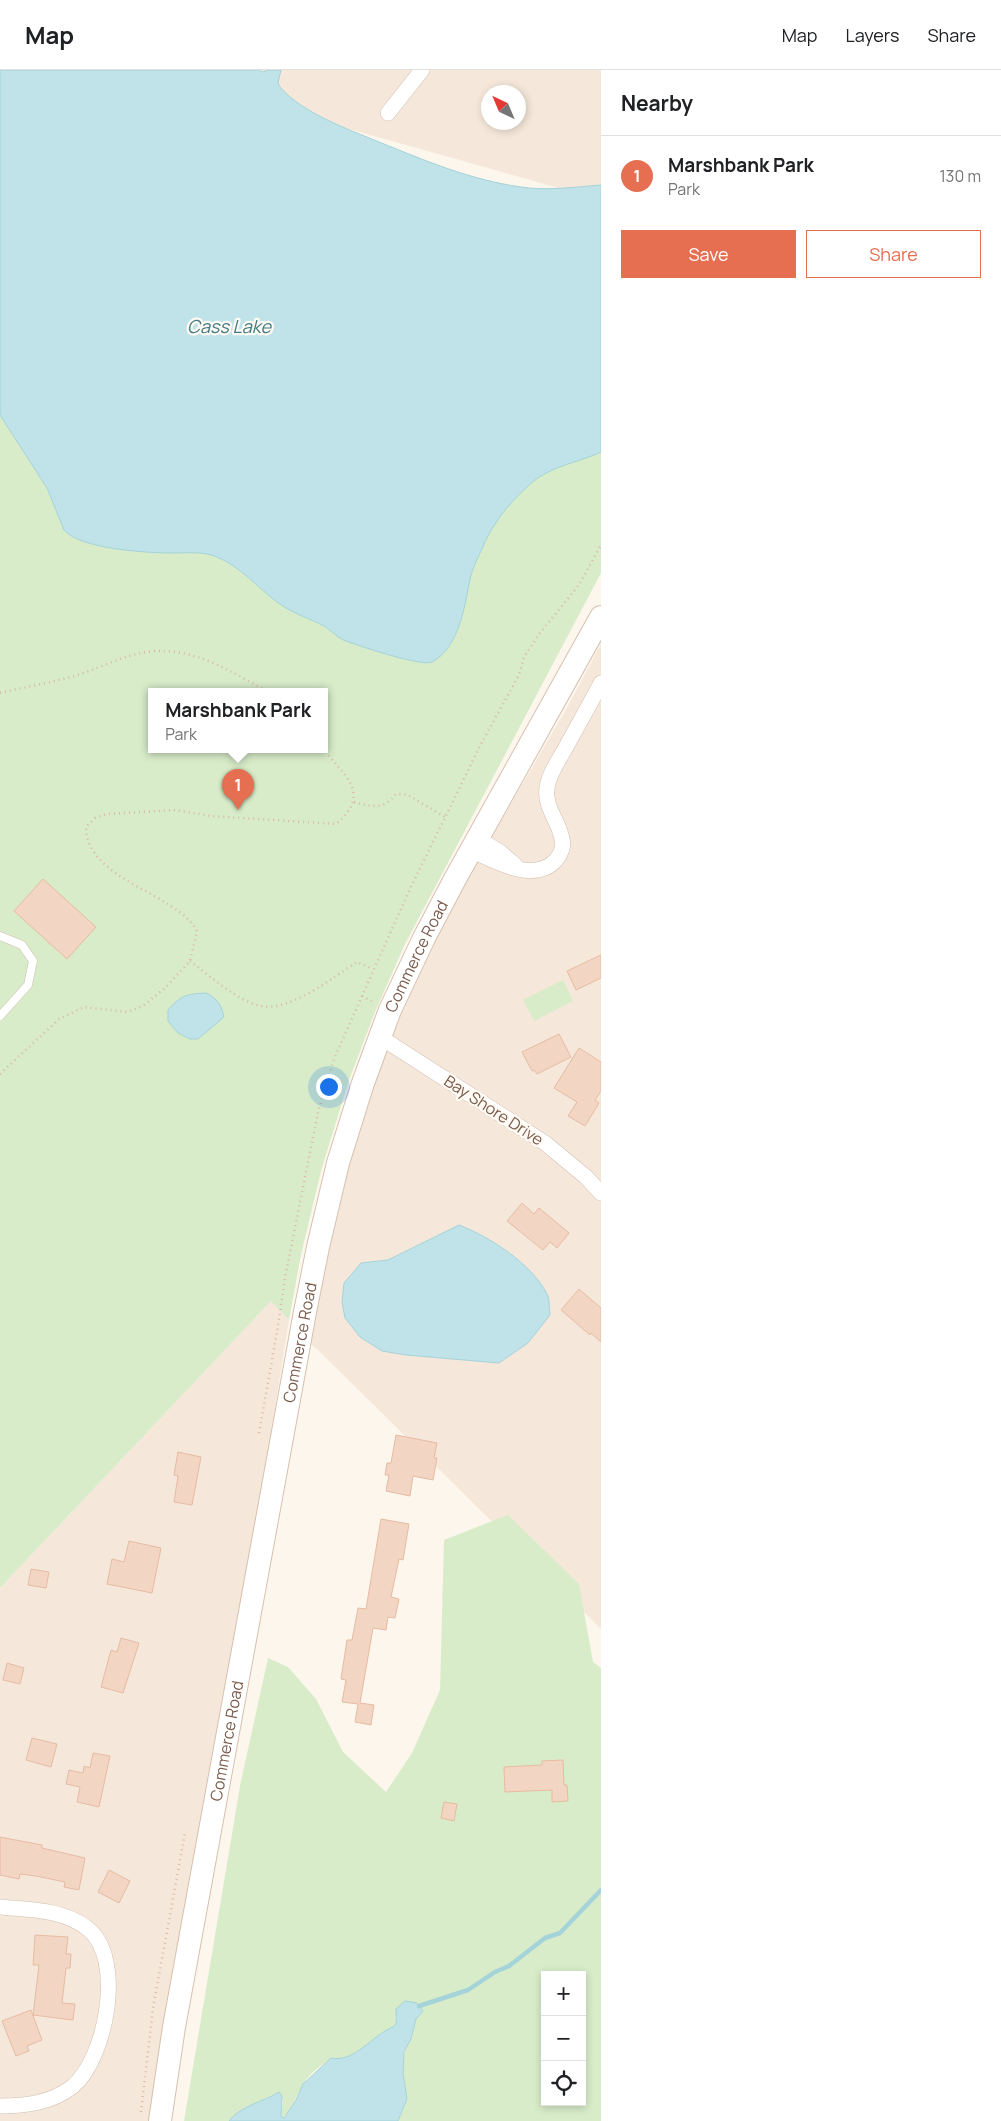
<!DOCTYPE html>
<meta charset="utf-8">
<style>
:root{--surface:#fff;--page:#f2f2f2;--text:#202124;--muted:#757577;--line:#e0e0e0;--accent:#e76f51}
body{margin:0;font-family:Manrope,sans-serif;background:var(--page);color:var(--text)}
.controls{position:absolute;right:15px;bottom:15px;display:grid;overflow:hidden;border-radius:0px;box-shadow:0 2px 8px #0003}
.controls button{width:45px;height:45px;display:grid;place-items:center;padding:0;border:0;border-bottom:1px solid var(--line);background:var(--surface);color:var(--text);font:25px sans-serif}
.compass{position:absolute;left:481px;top:15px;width:45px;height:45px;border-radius:50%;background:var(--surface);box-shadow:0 2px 8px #0003;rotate:316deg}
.you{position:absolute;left:328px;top:1016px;width:18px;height:18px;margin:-12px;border:4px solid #fff;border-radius:50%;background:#1a73e8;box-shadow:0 0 0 8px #1a73e833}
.badge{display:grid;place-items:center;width:32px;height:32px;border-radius:50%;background:var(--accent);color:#fff;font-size:16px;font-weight:700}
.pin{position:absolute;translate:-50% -41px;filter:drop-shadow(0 1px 2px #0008)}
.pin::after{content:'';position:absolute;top:26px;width:18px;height:15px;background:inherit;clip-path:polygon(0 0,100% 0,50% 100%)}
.popup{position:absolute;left:148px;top:618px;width:180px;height:65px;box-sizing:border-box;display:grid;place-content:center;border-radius:0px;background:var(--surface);filter:drop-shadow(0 1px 4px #0005);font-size:16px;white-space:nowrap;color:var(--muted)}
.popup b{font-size:19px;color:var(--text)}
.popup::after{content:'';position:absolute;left:50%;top:100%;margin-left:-10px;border:10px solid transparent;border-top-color:var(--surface)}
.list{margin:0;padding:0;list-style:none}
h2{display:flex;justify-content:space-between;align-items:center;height:65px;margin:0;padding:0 20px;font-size:21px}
h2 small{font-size:16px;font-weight:400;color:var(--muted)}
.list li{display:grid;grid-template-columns:32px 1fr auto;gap:15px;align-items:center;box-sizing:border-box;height:80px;padding:0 20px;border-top:1px solid var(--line)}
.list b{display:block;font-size:19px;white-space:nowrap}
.list p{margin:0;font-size:16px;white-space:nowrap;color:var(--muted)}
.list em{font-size:16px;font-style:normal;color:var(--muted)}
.actions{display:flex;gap:10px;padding:15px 20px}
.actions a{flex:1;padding:11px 0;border:1px solid var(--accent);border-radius:0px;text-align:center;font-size:18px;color:var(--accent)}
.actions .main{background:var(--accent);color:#fff}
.icon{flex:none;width:28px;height:28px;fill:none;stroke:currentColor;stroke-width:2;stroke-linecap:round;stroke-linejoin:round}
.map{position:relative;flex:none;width:601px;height:2051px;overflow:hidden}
header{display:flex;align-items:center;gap:30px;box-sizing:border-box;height:70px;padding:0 25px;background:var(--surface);border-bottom:1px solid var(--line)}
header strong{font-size:24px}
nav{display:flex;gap:28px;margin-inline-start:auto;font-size:18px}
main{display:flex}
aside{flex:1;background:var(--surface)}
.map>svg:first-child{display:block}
.residential{fill:#f5e8da;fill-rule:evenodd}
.green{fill:#d8ecc9;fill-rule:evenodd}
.water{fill:#bfe3e8;stroke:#a5d3da}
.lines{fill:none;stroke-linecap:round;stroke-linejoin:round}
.stream{stroke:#a5d3da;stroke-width:4.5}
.building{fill:#f3d5c3;stroke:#e6bba3}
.lane-casing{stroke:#d1beb0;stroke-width:9}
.street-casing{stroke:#d1beb0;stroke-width:16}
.secondary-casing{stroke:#d6c0b0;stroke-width:24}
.path{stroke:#d9b8a5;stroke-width:2.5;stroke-dasharray:1 4;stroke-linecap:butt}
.lane{stroke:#fff;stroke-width:8}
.street{stroke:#fff;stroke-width:15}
.secondary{stroke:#fff;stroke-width:22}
.labels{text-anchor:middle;stroke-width:4.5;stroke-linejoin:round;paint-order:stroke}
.street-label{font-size:16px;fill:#7a5c4d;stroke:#fffaf3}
.water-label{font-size:18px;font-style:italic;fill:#437c86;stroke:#fffaf3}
</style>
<header>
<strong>Map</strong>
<nav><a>Map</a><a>Layers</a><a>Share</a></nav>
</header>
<main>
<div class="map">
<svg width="601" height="2051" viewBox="0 0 601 2051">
<rect width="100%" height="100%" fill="#fdf6ec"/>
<g class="residential">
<path d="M 140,0 L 601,0 L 601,130 ZM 488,22 L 518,22 L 518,52 L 488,52 Z"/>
<path d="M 601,574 L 601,1559 L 318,1280 L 302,1267 L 383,962 L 456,828 L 568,636 Z"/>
<path d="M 272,1230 L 289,1250 L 229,1625 L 154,2051 L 0,2051 L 0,1518 Z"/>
</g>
<g class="green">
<path d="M 0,0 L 259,0 L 263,2 L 268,0 L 281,0 L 278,13 L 280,17 C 302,43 348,59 379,72 C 426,91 471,110 521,117 C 547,121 575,117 601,115 L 601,503 L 405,874 L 375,942 L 349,1010 L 321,1101 L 301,1185 L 289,1250 L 271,1231 L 0,1518 ZM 152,621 L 324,621 L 324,679 L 152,679 Z"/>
<path d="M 563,910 L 573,931 L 534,951 L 523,930 Z"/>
<path d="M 508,1445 L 579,1514 L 593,1592 L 601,1598 L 601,2051 L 398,2051 C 414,2023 400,2017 403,1990 C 404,1981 410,1973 412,1964 C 414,1956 414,1948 421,1943 L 421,1937 L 417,1933 L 395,1946 L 396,1954 L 393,1957 C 372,1965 355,1993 331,1988 C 322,1995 310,2003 304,2013 C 297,2024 293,2037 283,2048 L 281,2047 L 283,2031 L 279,2022 L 246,2038 L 229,2051 L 184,2051 L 240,1716 L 268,1588 L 288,1597 L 316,1629 L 343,1682 L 386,1722 L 412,1683 L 440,1620 L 444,1470 ZM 545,1905 L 582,1905 L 582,2032 L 545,2032 Z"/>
</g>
<g class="water">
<path d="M 0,0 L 259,0 L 263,2 L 268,0 L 281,0 L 278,13 L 280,17 C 302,43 348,59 379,72 C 426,91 471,110 521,117 C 547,121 575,117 601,115 L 601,382 C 575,394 548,396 527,417 C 507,435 491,456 481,481 C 477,489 472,500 470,509 C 465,535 459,578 432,592 C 422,597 359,576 346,571 C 337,568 331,560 324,556 C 309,548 291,543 277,532 C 257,517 241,497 217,487 C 203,481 187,483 172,483 C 147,483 80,479 64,460 L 47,418 L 0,345 Z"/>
<path d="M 206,923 C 218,929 221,935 224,947 L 198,969 L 190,969 L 178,963 L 168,951 L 168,940 C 181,925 187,924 206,923 Z"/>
<path d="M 459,1155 C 490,1167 530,1193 546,1222 C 550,1228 549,1238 550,1245 L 528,1273 L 499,1293 L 406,1285 L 382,1281 L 360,1267 L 345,1248 L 342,1232 L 344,1213 L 361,1193 L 388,1190 Z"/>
<path d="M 405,1931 L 417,1933 L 423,1941 L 416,1949 L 411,1969 L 404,1982 L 403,2003 L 407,2029 L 398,2051 L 229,2051 C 240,2036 263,2032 279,2022 L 282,2026 L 281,2047 L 284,2048 L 296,2030 L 303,2014 L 331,1988 C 355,1993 372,1965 393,1957 L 396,1954 L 396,1939 Z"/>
</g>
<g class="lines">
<path class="stream" d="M 419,1936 L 468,1920 L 495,1902 L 509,1896 L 545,1868 L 560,1863 L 601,1820"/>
</g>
<g class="building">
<path d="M 43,809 L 96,857 L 67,889 L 14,841 Z"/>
<path d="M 601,885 L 601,908 L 576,920 L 567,901 Z"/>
<path d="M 559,964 L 571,987 L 537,1004 L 534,1000 L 532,1001 L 522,982 Z"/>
<path d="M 579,978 L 601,992 L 601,1021 L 595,1030 L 599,1033 L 585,1056 L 568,1046 L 577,1032 L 554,1018 Z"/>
<path d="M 522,1133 L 534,1144 L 539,1138 L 569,1163 L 557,1178 L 550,1172 L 543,1180 L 507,1151 Z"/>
<path d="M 579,1219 L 601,1238 L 601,1272 L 591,1263 L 590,1265 L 561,1240 Z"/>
<path d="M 396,1365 L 437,1373 L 434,1388 L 437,1388 L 433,1410 L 413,1406 L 410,1426 L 386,1421 L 389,1405 L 385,1405 L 387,1393 L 391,1393 Z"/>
<path d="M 178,1382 L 201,1387 L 192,1435 L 174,1432 L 178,1406 L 174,1405 Z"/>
<path d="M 381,1449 L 409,1454 L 403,1490 L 399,1489 L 391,1527 L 399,1529 L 395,1548 L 388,1547 L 386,1560 L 373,1558 L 360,1633 L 374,1635 L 371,1655 L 355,1652 L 358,1634 L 342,1632 L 346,1610 L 341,1609 L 347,1570 L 352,1570 L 358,1538 L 366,1539 Z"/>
<path d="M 129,1471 L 161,1478 L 152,1523 L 107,1514 L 112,1489 L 124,1492 Z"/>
<path d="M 31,1499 L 49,1502 L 46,1518 L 28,1515 Z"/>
<path d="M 121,1568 L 139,1573 L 123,1623 L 101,1617 L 111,1580 L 117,1582 Z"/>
<path d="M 7,1593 L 24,1598 L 20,1614 L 3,1610 Z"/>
<path d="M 32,1668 L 57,1674 L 51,1697 L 26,1690 Z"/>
<path d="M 93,1683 L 110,1686 L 99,1737 L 77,1732 L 80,1717 L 66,1714 L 69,1700 L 83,1703 L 84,1696 L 90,1698 Z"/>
<path d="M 563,1690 L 564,1715 L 567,1715 L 568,1731 L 552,1732 L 552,1720 L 505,1722 L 504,1697 L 542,1695 L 542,1691 Z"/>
<path d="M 444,1732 L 457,1734 L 454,1751 L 441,1748 Z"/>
<path d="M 0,1767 L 42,1775 L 42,1778 L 85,1788 L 79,1820 L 64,1817 L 65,1812 L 36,1806 L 20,1804 L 19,1809 L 0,1805 Z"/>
<path d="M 109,1800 L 130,1811 L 119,1833 L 98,1822 Z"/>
<path d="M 35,1865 L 68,1867 L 66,1884 L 71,1884 L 70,1898 L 66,1898 L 62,1933 L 75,1934 L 73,1950 L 33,1945 L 39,1895 L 33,1895 Z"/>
<path d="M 31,1940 L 42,1970 L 27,1976 L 29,1981 L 16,1986 L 2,1951 Z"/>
</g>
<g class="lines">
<g class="lane-casing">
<path id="lane" d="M 0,866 L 22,875 L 33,891 L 28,915 L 0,946"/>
</g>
<g class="street-casing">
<g id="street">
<path d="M 388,43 L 422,0"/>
<path d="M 477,768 L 500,782 L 515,795"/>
<path d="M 471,780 C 494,791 534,814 556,790 C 561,784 564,776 562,769 C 559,751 544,737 547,718 C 549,703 559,690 566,677 C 578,655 590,634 601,613"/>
<path d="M 380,967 L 545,1073 L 586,1107 L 601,1123"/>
<path d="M 0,1837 C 30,1840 62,1839 87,1858 C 126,1887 106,1990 72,2017 C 51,2033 25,2036 0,2036"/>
</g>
</g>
<g class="secondary-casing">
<g id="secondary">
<path id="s1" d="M 160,2051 L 174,1957 L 305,1242 L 318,1177 L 338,1093 L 363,1013 L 390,940 L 424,868 L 455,809 L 601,547"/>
</g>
</g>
<g class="path">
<path d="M 0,623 C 25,617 50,613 74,606 C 111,595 136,576 176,582 C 210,587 238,606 267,621"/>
<path d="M 354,732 C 372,737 384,740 396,724 L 408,725 L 445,747"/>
<path d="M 190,891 C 209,905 237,931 261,936 C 290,942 333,907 357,892 L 373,899"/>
<path d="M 362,926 L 373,932"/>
<path d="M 0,1004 L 59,949 L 84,937 L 127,942 L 143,936 L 166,917 L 190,891 L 197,861 C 177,823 86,810 86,757 L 95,748 L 107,744 L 176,740 L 211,746 L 336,754 C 372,724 345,706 323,679"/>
<path d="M 259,1363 L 278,1256 L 285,1208 L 318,1042 L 334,989 L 408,823 L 481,674 L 519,605 L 524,587 L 540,563 L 579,515 L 601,475"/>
<path d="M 141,2042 L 153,1938 L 185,1763"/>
</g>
<use href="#lane" class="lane"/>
<use href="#street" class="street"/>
<use href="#secondary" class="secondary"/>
</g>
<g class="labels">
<g class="street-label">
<text dy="6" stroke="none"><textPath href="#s1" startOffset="1196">Commerce Road</textPath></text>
<text transform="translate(494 1040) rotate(33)" y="6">Bay Shore Drive</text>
<text dy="6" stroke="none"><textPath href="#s1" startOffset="791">Commerce Road</textPath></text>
<text dy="6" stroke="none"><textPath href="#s1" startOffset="386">Commerce Road</textPath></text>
</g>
<g class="water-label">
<text x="229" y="263">Cass Lake</text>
</g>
</g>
</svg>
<div class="controls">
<button>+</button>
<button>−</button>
<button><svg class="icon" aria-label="locate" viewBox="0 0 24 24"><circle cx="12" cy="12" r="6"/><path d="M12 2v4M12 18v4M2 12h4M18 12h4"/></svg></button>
</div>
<svg class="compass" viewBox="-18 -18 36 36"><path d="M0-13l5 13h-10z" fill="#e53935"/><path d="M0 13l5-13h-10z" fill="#757577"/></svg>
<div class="you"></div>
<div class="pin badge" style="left:238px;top:740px">1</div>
<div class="popup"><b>Marshbank Park</b>Park</div>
</div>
<aside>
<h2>Nearby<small></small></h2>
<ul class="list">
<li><span class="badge">1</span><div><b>Marshbank Park</b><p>Park</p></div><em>130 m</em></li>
</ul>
<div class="actions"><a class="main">Save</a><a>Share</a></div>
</aside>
</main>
